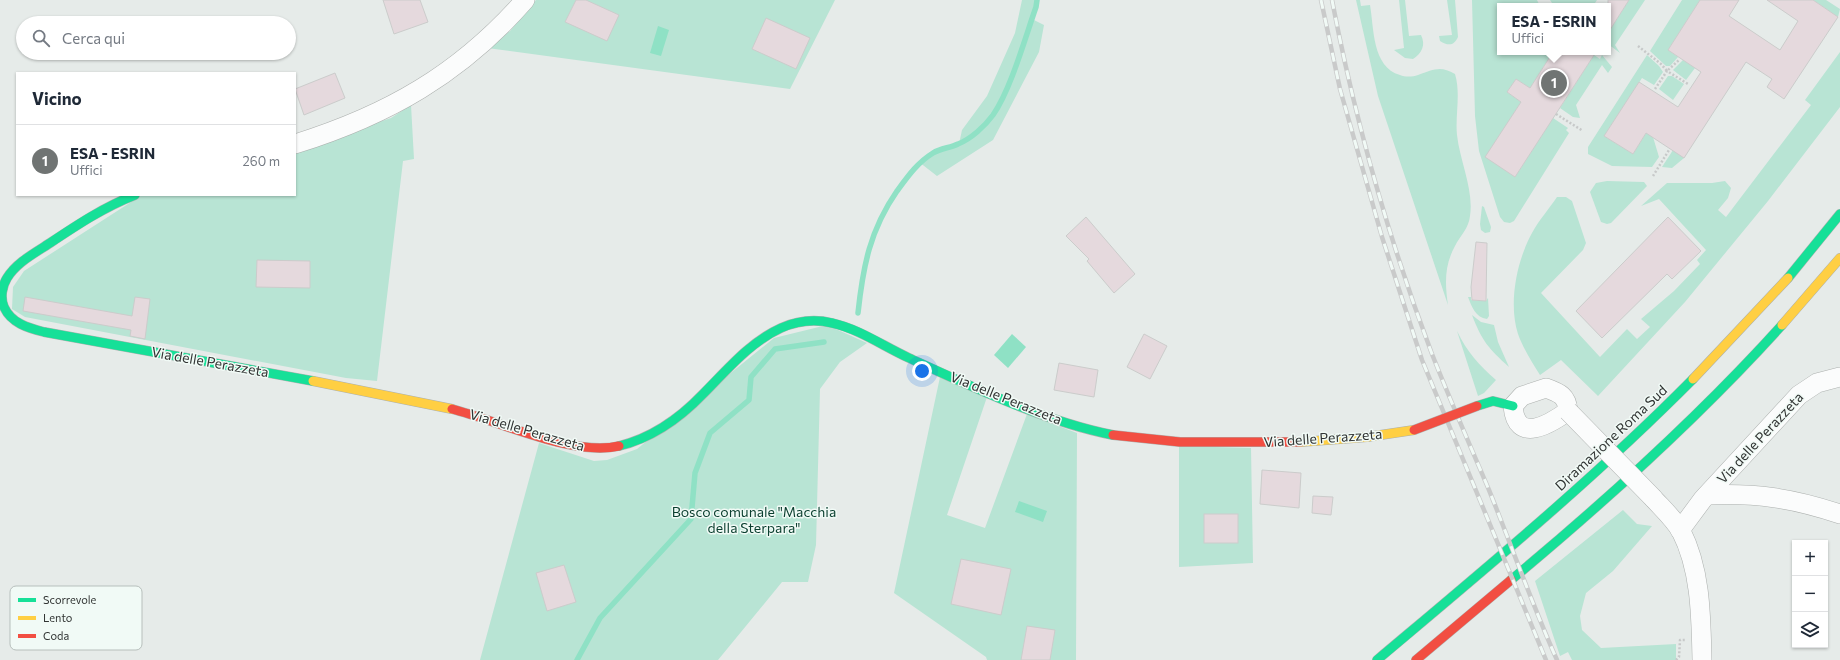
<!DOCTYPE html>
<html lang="it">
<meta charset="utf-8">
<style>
:root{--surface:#fff;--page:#f2f2f3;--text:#1f2937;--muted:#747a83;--line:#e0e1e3;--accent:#707473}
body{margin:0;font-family:Commissioner,sans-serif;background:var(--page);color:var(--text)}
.controls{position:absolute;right:12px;bottom:12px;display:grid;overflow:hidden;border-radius:0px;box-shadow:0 1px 3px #0004}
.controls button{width:36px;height:36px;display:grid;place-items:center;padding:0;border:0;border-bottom:1px solid var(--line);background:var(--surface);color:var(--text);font:20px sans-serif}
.you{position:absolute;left:922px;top:371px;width:14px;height:14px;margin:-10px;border:3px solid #fff;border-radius:50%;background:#1a73e8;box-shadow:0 0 0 6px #1a73e833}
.badge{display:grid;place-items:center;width:26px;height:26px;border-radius:50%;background:var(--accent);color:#fff;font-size:13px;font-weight:700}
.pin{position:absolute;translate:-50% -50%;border:2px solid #fff;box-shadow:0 1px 4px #0006}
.popup{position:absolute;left:1497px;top:3px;width:114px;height:52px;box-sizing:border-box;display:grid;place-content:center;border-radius:0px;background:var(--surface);filter:drop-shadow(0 1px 3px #0005);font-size:13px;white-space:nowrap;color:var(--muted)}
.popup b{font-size:15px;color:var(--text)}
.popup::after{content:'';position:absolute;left:50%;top:100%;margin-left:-8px;border:8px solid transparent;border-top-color:var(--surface)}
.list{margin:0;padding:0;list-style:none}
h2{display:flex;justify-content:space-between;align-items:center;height:52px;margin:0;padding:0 16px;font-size:17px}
h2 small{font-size:13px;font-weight:400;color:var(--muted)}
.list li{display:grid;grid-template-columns:26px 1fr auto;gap:12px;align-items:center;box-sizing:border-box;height:72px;padding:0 16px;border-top:1px solid var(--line)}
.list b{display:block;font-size:15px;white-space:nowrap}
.list p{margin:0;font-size:13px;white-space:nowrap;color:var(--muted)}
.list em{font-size:13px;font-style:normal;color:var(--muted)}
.icon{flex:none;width:22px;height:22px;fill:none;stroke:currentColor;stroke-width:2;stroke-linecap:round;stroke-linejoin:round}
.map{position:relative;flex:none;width:1840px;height:660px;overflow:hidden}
.search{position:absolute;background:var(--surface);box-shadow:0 1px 3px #0004;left:16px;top:16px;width:280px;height:44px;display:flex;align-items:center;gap:10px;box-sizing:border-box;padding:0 14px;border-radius:22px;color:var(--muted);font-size:15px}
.panel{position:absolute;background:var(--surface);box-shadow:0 1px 3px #0004;left:16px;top:72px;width:280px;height:124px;border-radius:0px}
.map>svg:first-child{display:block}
.green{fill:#b8e4d4;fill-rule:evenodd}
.water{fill:#8fe1c5}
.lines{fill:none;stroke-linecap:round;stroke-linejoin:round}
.stream{stroke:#8fe1c5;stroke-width:5.5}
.building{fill:#e5d9dd;stroke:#cbcccb}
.street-casing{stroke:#acb0ae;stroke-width:20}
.fast-casing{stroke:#acb0ae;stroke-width:10}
.slow-casing{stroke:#acb0ae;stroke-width:10}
.jam-casing{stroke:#acb0ae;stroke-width:10}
.path{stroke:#c7c9c9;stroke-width:2.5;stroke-dasharray:2 2;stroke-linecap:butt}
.street{stroke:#fbfcfc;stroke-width:19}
.fast{stroke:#16e098;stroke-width:9}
.slow{stroke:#ffcf43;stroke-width:9}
.jam{stroke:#f24e42;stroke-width:9}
.rail-casing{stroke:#c9caca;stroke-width:4.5}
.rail{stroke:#f1faf6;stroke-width:3;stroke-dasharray:9;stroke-linecap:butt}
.street-bridge-casing{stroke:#acb0ae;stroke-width:20;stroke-linecap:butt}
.jam-bridge-casing{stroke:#acb0ae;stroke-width:10;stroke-linecap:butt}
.street-bridge{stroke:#fbfcfc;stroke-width:19}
.jam-bridge{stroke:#f24e42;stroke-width:9}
.labels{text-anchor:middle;stroke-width:3;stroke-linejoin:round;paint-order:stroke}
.street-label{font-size:14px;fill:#313433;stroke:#f1faf6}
.park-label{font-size:14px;fill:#0a3f2f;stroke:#f1faf6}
.key{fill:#f1faf6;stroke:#b7bfbc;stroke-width:1}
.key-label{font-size:11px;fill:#313433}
</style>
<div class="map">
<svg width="1840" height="660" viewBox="0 0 1840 660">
<rect width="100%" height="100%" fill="#e6ebe9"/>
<g class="green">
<path d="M 536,0 L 835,0 L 790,89 L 487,48 L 510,31 Z"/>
<path d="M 1022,0 L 1037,0 L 1032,19 L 1044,25 L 1039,52 L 993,140 L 937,176 L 919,162 L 938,150 L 959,144 L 962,130 L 987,96 L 1015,33 Z"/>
<path d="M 1356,0 L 1360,0 L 1361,6 L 1370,5 C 1374,28 1372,67 1400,75 C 1405,77 1412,77 1418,75 C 1433,70 1440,65 1455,74 C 1461,94 1455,115 1457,135 C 1460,162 1474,190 1470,216 C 1469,228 1460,236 1455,246 C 1444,266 1445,284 1448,305 L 1378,96 Z"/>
<path d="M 1399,0 L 1405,0 L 1409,36 L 1421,35 C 1426,45 1422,53 1413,59 L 1405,58 L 1394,50 L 1404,48 Z"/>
<path d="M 1447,0 L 1455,0 L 1458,37 C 1454,46 1448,46 1440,41 L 1439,36 L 1452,35 Z"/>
<path d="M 1472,0 L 1537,0 L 1540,6 L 1500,6 L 1500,52 L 1553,52 L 1530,88 L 1516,79 L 1507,92 L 1521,102 L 1486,157 L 1515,177 L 1553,118 L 1568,128 L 1566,130 L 1569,133 L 1514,221 L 1510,223 L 1504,222 L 1500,217 L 1479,151 L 1475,116 Z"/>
<path d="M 1550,0 L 1597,0 L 1593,6 L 1554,6 Z"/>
<path d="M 1629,0 L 1645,0 L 1615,45 L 1620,53 L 1608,44 L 1608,33 Z"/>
<path d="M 1682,0 L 1700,0 L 1668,50 L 1678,57 L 1670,66 L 1666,66 L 1650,51 Z"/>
<path d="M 1813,0 L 1826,0 L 1840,9 L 1838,17 Z"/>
<path d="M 1840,52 L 1840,107 L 1768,201 L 1685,302 L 1598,396 L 1561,360 L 1540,375 C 1532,362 1523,348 1518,334 C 1508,303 1517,260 1532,233 C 1539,220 1549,209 1557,197 L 1566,197 L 1572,201 L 1586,243 L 1583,250 L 1541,293 L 1600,357 L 1627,329 L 1637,339 L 1650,327 L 1641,319 L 1674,291 L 1700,264 L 1697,260 L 1706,250 L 1659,199 L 1641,206 L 1667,183 L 1712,183 L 1725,181 L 1731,188 L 1728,198 L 1718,210 L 1726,217 L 1811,105 L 1805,100 Z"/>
<path d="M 1594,55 L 1600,59 L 1602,55 L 1612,67 L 1608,73 L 1602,65 L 1576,105 L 1580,118 L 1573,117 L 1560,108 Z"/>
<path d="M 1647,55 L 1659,66 L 1663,72 L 1654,85 L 1642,78 L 1604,136 L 1633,154 L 1650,127 L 1659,157 L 1652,167 L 1612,166 L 1588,154 L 1588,147 Z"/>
<path d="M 1683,60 L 1695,68 L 1686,80 L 1673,70 Z"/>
<path d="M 1668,76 L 1672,76 L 1684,84 L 1673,100 L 1659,89 Z"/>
<path d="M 411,105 L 414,159 L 403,161 L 377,381 L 346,378 L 25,317 L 12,309 L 13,287 L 24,271 L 142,195 L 295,195 L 295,150 L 391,118 Z"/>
<path d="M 1673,150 L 1684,158 L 1672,168 L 1662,167 Z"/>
<path d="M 1607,181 L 1644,182 L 1647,186 L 1611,223 L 1607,224 L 1601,222 L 1590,192 L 1596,183 Z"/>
<path d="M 1482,206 L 1484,207 L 1491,227 L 1490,232 L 1485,233 L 1481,230 L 1480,224 Z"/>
<path d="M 1468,297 L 1471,297 L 1471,300 L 1486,301 L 1488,298 L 1489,316 L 1487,319 C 1475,317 1472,307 1468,297 Z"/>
<path d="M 1472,315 L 1481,322 L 1494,325 L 1498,342 L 1509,367 C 1488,348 1482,341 1472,315 Z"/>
<path d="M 827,325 L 867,343 L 840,362 L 820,389 L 816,545 L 808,582 L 782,582 L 718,660 L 480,660 L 539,443 L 594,461 L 607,460 L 637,449 L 774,338 Z"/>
<path d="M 1457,331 C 1467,352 1479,365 1496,380 L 1484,393 L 1478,396 Z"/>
<path d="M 940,377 L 987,397 L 947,515 L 985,528 L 1027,414 L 1077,433 L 1076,660 L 987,660 L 986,657 L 894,593 Z"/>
<path d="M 1179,446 L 1251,448 L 1253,563 L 1179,567 ZM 1204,514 L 1238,514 L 1238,543 L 1204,543 Z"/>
<path d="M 1623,510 L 1637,524 L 1652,526 L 1613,571 L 1586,593 L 1580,616 L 1582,630 L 1601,648 L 1676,644 L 1676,660 L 1572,660 L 1568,652 L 1560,656 L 1535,581 Z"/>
</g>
<g class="water">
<path d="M 658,26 L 669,30 L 661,56 L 650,53 Z"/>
<path d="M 1012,334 L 1026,347 L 1008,368 L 994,355 Z"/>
<path d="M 1019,501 L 1047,511 L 1043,522 L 1015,512 Z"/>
</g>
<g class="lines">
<g class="stream">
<path d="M 858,313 C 863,266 870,230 897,191 C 908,176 917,163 933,153 C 941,148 950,148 958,144 C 971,139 985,126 993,115 C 1011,89 1025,38 1036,7 L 1037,0"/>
<path d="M 577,660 L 600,618 L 691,519 L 695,473 L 710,433 L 749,400 L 751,377 L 775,349 L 824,342"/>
</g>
</g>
<g class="building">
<path d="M 383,0 L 420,0 L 428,22 L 394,34 Z"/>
<path d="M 576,0 L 586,0 L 619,15 L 607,41 L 565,22 Z"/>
<path d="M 1608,0 L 1629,0 L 1608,33 Z"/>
<path d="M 1700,0 L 1739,0 L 1729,16 L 1780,50 L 1798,21 L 1767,0 L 1813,0 L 1838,17 L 1784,99 L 1767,87 L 1772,79 L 1746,62 L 1684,158 L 1646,133 L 1633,154 L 1604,136 L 1639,82 L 1678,107 L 1701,72 L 1668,50 Z"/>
<path d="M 766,18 L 810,38 L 796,69 L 752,49 Z"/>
<path d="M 1553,52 L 1596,52 L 1515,177 L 1485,157 L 1521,102 L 1507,92 L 1516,79 L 1530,88 Z"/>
<path d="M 335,73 L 345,98 L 304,115 L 295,89 Z"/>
<path d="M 1086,217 L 1135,274 L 1114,293 L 1087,261 L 1089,259 L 1066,236 Z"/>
<path d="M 1668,217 L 1701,251 L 1672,279 L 1667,274 L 1602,338 L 1576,311 Z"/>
<path d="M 1476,242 L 1487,243 L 1486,301 L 1472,300 L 1471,287 Z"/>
<path d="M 257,260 L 310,261 L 310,288 L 256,287 Z"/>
<path d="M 25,297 L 132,316 L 135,297 L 150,299 L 145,339 L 130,336 L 131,330 L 23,311 Z"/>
<path d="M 1144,334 L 1167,346 L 1150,379 L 1127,367 Z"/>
<path d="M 1059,363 L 1098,370 L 1094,397 L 1054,390 Z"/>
<path d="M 1262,470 L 1301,473 L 1299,508 L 1260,504 Z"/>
<path d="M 1313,496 L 1333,497 L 1331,515 L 1312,513 Z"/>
<rect x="1204" y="514" width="34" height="29"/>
<path d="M 961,559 L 1011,569 L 1001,615 L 951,604 Z"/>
<path d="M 564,565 L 576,602 L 547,611 L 536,573 Z"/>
<path d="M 1027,626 L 1055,630 L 1050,660 L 1021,660 Z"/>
</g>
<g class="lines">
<g class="street-casing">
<g id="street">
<path d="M 295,144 C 388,115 460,74 525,0"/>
<path d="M 1546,388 C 1560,393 1567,396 1568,411 C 1550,424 1516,445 1513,406 L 1522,396 Z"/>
<path d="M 1707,495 C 1757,493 1792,498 1840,514"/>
<path d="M 1653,498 C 1662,508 1674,519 1681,531 C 1701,570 1701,617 1702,660"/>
<path d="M 1680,530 L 1703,499 L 1799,395 L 1817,383 L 1840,377"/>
</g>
</g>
<g class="fast-casing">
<g id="fast">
<path d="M 135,195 C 104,207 77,225 50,243 C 35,253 17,262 7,278 C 2,286 0,298 4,307 C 11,323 28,328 44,332 L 313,381"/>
<path d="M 1788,278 L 1840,214"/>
<path d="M 1477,406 L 1493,401 L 1513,406"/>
<path d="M 619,446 C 652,438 680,418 703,394 C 727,370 750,342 781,328 C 797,321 815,319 832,323 C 859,329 883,346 909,358 C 970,386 1046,422 1113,435"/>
<path d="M 1511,580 C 1606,501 1699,417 1782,325"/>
<path d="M 1377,660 C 1485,569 1594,479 1693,379"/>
</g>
</g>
<g class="slow-casing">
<g id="slow">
<path d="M 1782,325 L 1840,258"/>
<path d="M 1693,379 L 1788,278"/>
<path d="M 313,381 L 452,409"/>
<path d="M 1300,442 L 1367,437 L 1414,430"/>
</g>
</g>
<g class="jam-casing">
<g id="jam">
<path d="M 452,409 C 499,421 573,457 619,446"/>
<path d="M 1113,435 L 1180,442 L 1300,442"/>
<path d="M 1416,660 L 1511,580"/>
</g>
</g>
<g class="path">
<path d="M 1638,46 L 1661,64 L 1667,71 L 1679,60"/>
<path d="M 1655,89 L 1667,71 L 1688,84"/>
<path d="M 1556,114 L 1583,131"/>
<path d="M 1653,176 L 1669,150"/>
<path d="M 1676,660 L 1679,657 L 1680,640 L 1685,640"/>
</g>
<use href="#street" class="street"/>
<use href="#fast" class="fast"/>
<use href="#slow" class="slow"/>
<use href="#jam" class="jam"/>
<g class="rail-casing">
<g id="rail">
<path d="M 1321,0 L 1340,89 L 1382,237 L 1422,360 L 1546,660"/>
<path d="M 1332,0 C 1355,120 1389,240 1432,354 C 1450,400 1470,445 1489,490 C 1512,547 1532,604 1557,660"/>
</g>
</g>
<use href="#rail" class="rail"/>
<g class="street-bridge-casing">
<path id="street-bridge" d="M 1568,411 L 1653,498"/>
</g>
<g class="jam-bridge-casing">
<path id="jam-bridge" d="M 1414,430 L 1477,406"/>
</g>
<use href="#street-bridge" class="street-bridge"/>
<use href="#jam-bridge" class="jam-bridge"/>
</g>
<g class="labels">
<g class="street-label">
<text transform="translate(210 362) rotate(10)" y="5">Via delle Perazzeta</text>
<text transform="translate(1006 398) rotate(22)" y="5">Via delle Perazzeta</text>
<text transform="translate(527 430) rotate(16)" y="5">Via delle Perazzeta</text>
<text transform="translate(1323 438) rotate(-4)" y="5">Via delle Perazzeta</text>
<text transform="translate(1611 438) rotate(-43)" y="5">Diramazione Roma Sud</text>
<text transform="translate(1760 438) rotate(-47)" y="5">Via delle Perazzeta</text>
</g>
<g class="park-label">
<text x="754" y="517">Bosco comunale "Macchia<tspan x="754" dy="16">della Sterpara"</tspan></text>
</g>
</g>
<rect x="10" y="586" width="132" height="64" rx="6" class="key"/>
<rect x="18" y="598" width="18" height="4" fill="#16e098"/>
<rect x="18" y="616" width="18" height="4" fill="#ffcf43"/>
<rect x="18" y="634" width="18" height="4" fill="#f24e42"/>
<g class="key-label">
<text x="43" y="604">Scorrevole</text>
<text x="43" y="622">Lento</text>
<text x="43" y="640">Coda</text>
</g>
</svg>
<div class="controls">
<button>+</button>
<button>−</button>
<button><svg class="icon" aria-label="layers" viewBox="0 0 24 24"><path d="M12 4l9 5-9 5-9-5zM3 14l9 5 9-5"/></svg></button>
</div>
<div class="you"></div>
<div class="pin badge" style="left:1554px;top:83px">1</div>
<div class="popup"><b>ESA - ESRIN</b>Uffici</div>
<div class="search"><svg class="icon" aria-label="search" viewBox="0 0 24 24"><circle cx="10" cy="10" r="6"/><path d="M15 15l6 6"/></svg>Cerca qui</div>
<section class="panel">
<h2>Vicino<small></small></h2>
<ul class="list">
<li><span class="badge">1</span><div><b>ESA - ESRIN</b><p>Uffici</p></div><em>260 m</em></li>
</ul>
</section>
</div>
